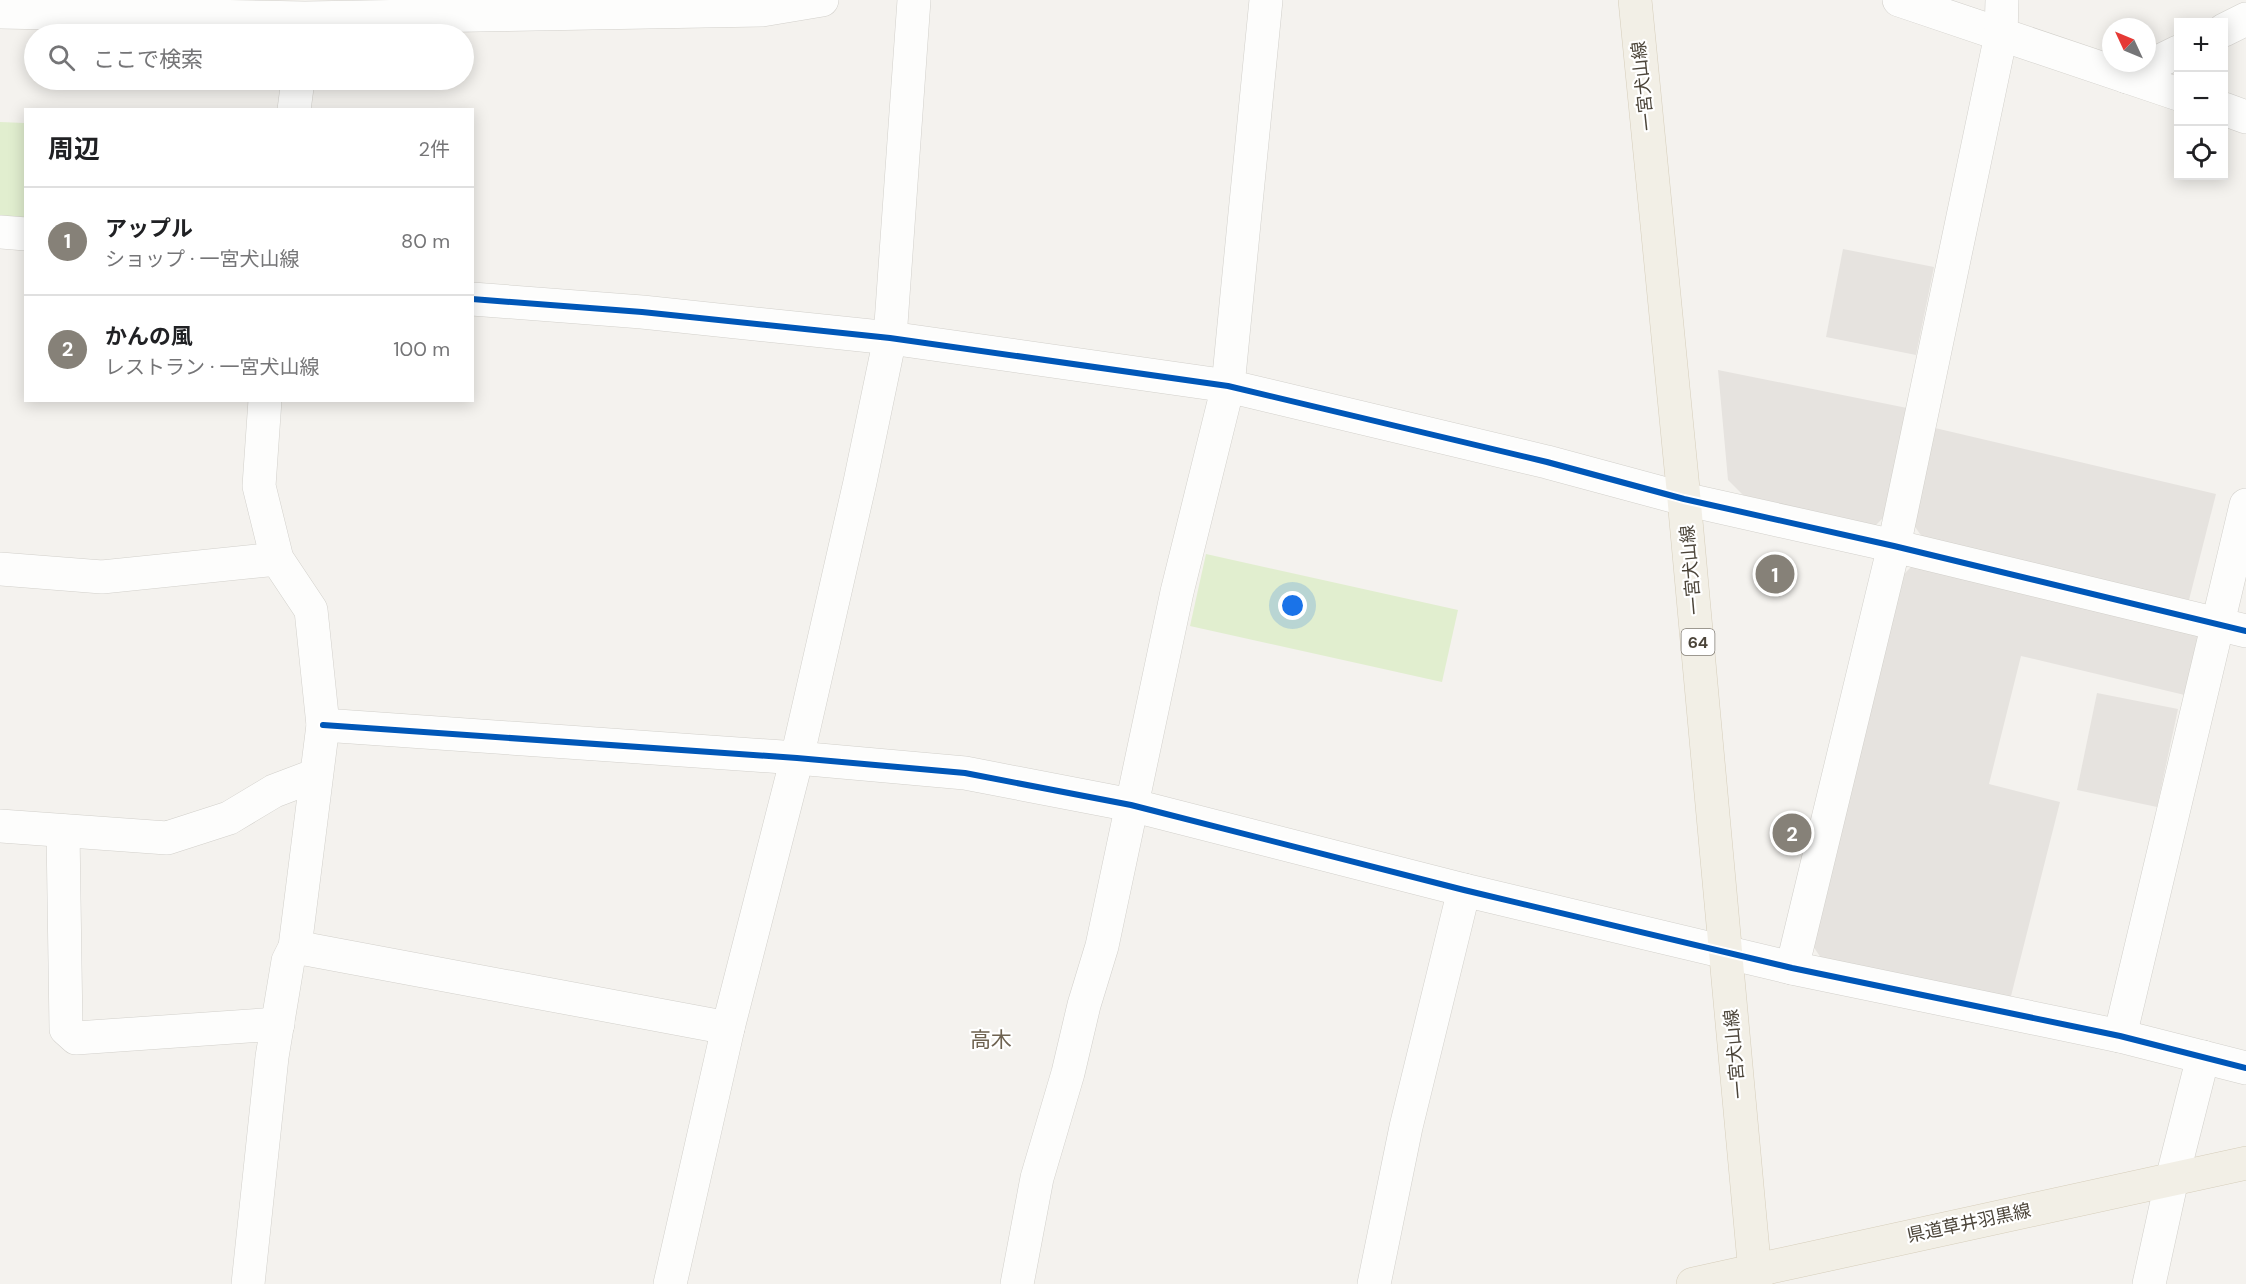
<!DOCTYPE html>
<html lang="ja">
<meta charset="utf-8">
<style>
:root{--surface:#fff;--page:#f2f2f2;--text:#202124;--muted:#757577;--line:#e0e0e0;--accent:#868178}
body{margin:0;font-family:"DM Sans","Noto Sans JP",sans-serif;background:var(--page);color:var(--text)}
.controls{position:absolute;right:18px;top:18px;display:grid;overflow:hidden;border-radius:0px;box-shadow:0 3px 15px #0003}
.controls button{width:54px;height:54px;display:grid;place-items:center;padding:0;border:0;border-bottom:2px solid var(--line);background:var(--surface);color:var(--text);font:30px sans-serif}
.compass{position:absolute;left:2102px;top:18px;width:54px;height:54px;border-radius:50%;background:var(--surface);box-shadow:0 3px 15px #0003;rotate:314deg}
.you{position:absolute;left:1293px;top:606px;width:21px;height:21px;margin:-15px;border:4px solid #fff;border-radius:50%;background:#1a73e8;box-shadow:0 0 0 9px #1a73e833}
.badge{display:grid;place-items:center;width:39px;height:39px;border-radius:50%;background:var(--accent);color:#fff;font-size:20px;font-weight:700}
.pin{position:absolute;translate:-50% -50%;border:3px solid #fff;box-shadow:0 2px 6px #0006}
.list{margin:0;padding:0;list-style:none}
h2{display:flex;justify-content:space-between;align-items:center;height:78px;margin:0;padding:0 24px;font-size:26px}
h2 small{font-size:20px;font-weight:400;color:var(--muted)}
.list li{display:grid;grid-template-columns:39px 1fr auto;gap:18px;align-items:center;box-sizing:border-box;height:108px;padding:0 24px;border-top:2px solid var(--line)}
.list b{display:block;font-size:22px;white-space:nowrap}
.list p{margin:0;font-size:20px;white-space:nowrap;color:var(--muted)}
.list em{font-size:20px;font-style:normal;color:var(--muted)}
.icon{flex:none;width:33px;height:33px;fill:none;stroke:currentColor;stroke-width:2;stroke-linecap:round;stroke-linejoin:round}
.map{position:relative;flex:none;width:2246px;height:1284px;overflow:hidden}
.search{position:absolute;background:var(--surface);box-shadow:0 3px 15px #0003;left:24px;top:24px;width:450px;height:66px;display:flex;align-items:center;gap:15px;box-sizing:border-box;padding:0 21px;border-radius:33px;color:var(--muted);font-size:22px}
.panel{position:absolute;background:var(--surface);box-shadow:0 3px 15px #0003;left:24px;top:108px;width:450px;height:294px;border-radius:0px}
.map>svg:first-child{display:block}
.green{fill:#e1eecf}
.parking{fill:#e6e3df}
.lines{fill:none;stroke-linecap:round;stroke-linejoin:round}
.minor-casing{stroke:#d2d0cb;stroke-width:34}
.major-casing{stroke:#d6cebb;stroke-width:34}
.minor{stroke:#fdfdfc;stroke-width:33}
.major{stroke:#f2efe6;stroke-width:33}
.cycleway-casing{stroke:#fff;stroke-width:10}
.cycleway{stroke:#0057b8;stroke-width:6}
.labels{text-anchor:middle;stroke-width:4.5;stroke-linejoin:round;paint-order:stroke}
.shield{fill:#fff;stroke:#817c74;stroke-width:1.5}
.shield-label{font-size:16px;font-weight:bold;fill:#4b4439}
.street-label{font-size:18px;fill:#4b4439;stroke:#fff}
.quarter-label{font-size:21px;fill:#6e6250;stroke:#fff}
</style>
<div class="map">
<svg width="2246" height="1284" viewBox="0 0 2246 1284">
<rect width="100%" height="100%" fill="#f4f2ee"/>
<g class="green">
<path d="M 0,122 L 25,123 L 25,224 L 0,223 Z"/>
<path d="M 1206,554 L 1458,610 L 1442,682 L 1190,626 Z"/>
</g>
<g class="parking">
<path d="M 1843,249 L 1934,267 L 1916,355 L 1826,337 Z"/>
<path d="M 1718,370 L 1912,409 L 1889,512 L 1872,529 L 1748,500 L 1728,480 Z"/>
<path d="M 1935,428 L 2216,494 L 2189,600 L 1925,541 L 1913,524 Z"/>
<path d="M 1914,564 L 2195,631 L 2204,648 L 2193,697 L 2021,656 L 1989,784 L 2060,802 L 2010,1000 L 1821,958 L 1813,946 L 1902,576 Z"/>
<path d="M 2097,693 L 2178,709 L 2157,807 L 2077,790 Z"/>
</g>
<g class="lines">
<g class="minor-casing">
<g id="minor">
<path d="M 1899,0 L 2178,94"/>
<path d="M 0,12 L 305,18 L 762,10 L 822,0"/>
<path d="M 2224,30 L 2246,19"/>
<path d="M 2127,77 L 2178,52"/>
<path d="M 2224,109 L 2246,117"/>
<path d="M 294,110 L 298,80"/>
<path d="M 0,232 L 26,234"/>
<path d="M 472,299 L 642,312 L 890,338 L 1228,386 L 1547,462 L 1684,499 L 1894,546 L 2246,631"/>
<path d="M 0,569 L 102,577 L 277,559"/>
<path d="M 323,725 L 797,758 L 965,773 L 1131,805 L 1464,890 L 1792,968 L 2120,1036 L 2246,1068"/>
<path d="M 0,826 L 167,838 L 229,818 L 274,791 L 316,775"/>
<path d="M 63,831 L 66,1029 L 76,1038 L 278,1024"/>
<path d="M 295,947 L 728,1028"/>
<path d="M 1792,968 L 1894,546 L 2001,35 L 2002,0"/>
<path d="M 2120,1036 L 2246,505"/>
<path d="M 248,1284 L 272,1057 L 288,961 L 295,947 L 323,725 L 311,610 L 277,559 L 259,486 L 265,400"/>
<path d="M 670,1284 L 728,1028 L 797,758 L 860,482 L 890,338 L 914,0"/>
<path d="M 1017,1284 L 1037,1178 L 1068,1073 L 1084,1005 L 1102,946 L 1177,592 L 1228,386 L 1266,0"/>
<path d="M 1374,1284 L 1406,1127 L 1464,890"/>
<path d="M 2149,1284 L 2172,1179 L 2203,1057"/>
</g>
</g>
<g class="major-casing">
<g id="major">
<path d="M 1635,0 L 1684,499 L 1756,1284"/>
<path d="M 1693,1284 L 2246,1163"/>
</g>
</g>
<use href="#minor" class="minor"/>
<use href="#major" class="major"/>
<g class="cycleway-casing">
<g id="cycleway">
<path d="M 472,299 L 642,312 L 890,338 L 1228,386 L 1547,462 L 1684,499 L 1894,546 L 2246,631"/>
<path d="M 323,725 L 797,758 L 965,773 L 1131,805 L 1464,890 L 1792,968 L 2120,1036 L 2246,1068"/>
</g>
</g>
<use href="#cycleway" class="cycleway"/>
</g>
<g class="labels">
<rect class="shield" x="1681.5" y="629" width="33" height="26" rx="4.5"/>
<g class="shield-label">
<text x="1698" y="648">64</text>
</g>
<g class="street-label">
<text transform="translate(1643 86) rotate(-96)" y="6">一宮犬山線</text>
<text transform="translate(1691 570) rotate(-95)" y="6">一宮犬山線</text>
<text transform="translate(1735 1054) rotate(-95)" y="6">一宮犬山線</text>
<text transform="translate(1969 1223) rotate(-12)" y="6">県道草井羽黒線</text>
</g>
<g class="quarter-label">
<text x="991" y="1047">高木</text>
</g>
</g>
</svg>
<div class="controls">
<button>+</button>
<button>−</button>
<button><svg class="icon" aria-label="locate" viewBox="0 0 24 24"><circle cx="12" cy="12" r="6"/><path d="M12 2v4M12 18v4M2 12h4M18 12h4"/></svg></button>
</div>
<svg class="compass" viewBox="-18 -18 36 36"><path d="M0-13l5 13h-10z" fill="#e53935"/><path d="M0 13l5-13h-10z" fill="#757577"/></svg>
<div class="you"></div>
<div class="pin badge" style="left:1775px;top:574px">1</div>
<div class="pin badge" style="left:1792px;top:833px">2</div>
<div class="search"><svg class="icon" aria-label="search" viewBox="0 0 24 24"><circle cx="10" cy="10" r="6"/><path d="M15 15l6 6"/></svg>ここで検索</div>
<section class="panel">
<h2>周辺<small>2件</small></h2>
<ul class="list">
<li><span class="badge">1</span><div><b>アップル</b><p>ショップ · 一宮犬山線</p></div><em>80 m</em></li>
<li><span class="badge">2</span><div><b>かんの風</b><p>レストラン · 一宮犬山線</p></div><em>100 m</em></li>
</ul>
</section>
</div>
